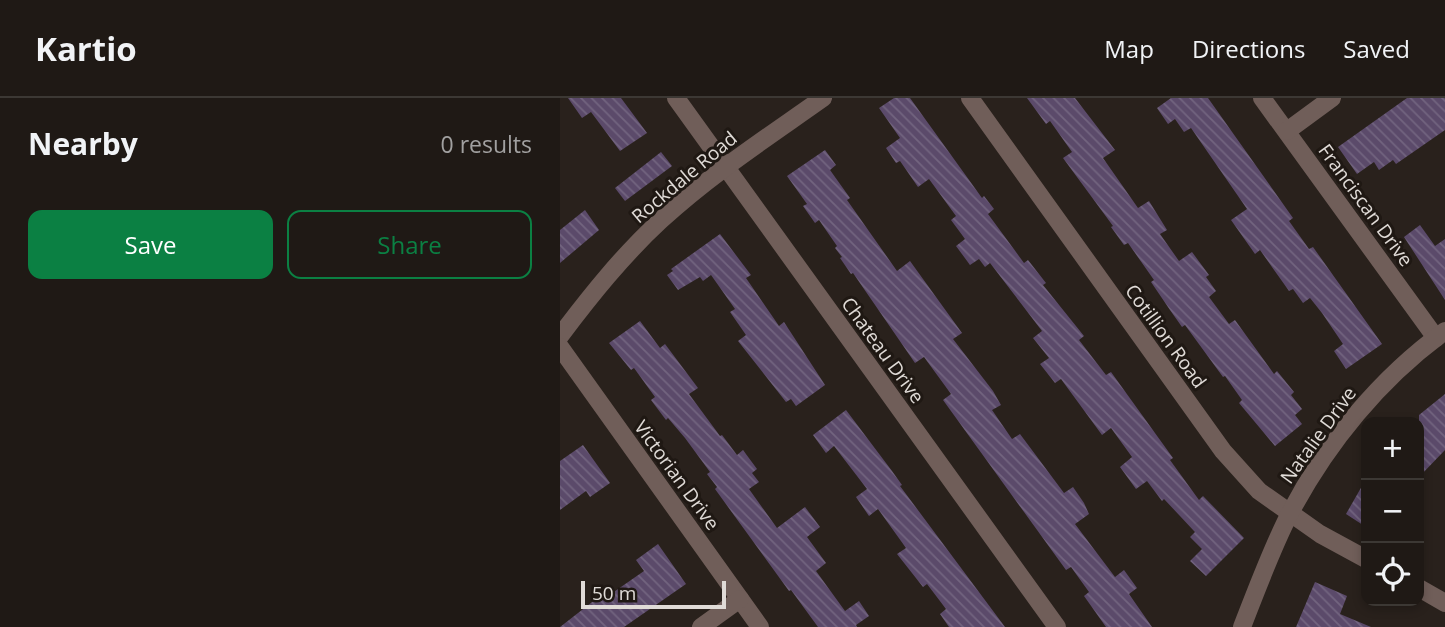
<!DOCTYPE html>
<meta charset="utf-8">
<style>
:root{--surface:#1f1915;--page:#27221e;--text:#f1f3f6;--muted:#a1a0a0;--line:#3c3834;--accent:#0b8043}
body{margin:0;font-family:"Open Sans",sans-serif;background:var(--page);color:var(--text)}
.controls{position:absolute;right:21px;bottom:21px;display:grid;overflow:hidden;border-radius:14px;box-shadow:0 4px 10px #0003}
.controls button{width:63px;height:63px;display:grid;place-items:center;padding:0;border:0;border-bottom:2px solid var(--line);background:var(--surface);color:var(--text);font:35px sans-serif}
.scale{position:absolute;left:21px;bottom:18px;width:145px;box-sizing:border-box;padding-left:7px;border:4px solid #e0dbd7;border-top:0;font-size:19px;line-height:24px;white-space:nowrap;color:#e0dbd7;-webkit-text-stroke:5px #1f1813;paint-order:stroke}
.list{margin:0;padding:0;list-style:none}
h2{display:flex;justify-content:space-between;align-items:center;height:91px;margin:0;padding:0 28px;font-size:30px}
h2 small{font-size:23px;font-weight:400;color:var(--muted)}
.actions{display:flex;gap:14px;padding:21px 28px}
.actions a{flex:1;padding:16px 0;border:2px solid var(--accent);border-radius:14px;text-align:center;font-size:24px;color:var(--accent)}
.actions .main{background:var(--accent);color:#fff}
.icon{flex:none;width:38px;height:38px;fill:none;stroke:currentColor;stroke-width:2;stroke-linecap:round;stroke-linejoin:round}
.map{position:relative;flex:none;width:885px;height:529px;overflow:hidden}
header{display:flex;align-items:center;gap:42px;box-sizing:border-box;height:98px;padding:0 35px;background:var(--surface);border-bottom:2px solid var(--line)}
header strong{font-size:33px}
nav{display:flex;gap:38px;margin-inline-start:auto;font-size:24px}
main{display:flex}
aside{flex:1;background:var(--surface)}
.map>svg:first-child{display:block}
.building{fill:url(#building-back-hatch)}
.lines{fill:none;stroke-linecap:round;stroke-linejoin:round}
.minor{stroke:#705e59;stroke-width:18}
.labels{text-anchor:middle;stroke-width:6;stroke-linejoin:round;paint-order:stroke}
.street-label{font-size:19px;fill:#e0dbd7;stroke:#1f1813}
</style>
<header>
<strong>Kartio</strong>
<nav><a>Map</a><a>Directions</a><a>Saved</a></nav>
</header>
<main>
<aside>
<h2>Nearby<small>0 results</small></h2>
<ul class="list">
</ul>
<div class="actions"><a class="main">Save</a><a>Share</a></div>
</aside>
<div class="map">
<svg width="885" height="529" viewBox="0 0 885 529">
<defs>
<pattern id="building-back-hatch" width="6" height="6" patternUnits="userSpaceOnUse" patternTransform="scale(1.75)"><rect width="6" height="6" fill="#5b4a6a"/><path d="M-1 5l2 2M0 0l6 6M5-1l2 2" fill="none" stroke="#72647f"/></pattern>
</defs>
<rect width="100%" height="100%" fill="#29211c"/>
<g class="building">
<path d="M 8,0 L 61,0 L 87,35 L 60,53 L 31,14 L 22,20 Z"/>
<path d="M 334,0 L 350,0 L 422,100 L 424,98 L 434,111 L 428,116 L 464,165 L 468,162 L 486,185 L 483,187 L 524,238 L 519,242 L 546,277 L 551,274 L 613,360 L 610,362 L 639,402 L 643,398 L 684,440 L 646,478 L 630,463 L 642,451 L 630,439 L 635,434 L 604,401 L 602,403 L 587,383 L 576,391 L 560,369 L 572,359 L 551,330 L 542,337 L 501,281 L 495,285 L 480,266 L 489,260 L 473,240 L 482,233 L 430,165 L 425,169 L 419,161 L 410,167 L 396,148 L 405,141 L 391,122 L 396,118 L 369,81 L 358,89 L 340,63 L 336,65 L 326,50 L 340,40 L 319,10 Z"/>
<path d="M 467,0 L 515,0 L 555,52 L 543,60 L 578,110 L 589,103 L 607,132 L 600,136 L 619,163 L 632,154 L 649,177 L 646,179 L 656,193 L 649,199 L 669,226 L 675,222 L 714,276 L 717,273 L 734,294 L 731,297 L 742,311 L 735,317 L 742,326 L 715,348 L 679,305 L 682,302 L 665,278 L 663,279 L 625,227 L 622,229 L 610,212 L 591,184 L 594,182 L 568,145 L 564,147 L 551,129 L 553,128 L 503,60 L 512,54 L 490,23 L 486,26 Z"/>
<path d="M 611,0 L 648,0 L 733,120 L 729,123 L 749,151 L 753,149 L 822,246 L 786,271 L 774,253 L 783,246 L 762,215 L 750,200 L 743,205 L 733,191 L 729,193 L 700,152 L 695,156 L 671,122 L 687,111 L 631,30 L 624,34 L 615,21 L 608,26 L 597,10 Z"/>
<path d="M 847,0 L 885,0 L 885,32 L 836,66 L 833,62 L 819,72 L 814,64 L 797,76 L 778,49 Z"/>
<path d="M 265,52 L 276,67 L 270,72 L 290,100 L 287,102 L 337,173 L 350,163 L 402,235 L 393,241 L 433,293 L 441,307 L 432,312 L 452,341 L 460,336 L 504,395 L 513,389 L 524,405 L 529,416 L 515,426 L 555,479 L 564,472 L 577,490 L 569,496 L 592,529 L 546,529 L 524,498 L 529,494 L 511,469 L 506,472 L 383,302 L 391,296 L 364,259 L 355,265 L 293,175 L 291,176 L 280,160 L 282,159 L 275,150 L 277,148 L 259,122 L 255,125 L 243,108 L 247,106 L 227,78 Z"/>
<path d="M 101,54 L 112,68 L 65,103 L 55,90 Z"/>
<path d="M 25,112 L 39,132 L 0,165 L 0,132 Z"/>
<path d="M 860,127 L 875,148 L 885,141 L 885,202 L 844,139 Z"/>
<path d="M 160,136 L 191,177 L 186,180 L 219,228 L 224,224 L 265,287 L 236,308 L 231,301 L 226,304 L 178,243 L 186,237 L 170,214 L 175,211 L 151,177 L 143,183 L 140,179 L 118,192 L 107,177 L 113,173 L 111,171 Z"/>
<path d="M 80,223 L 100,250 L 105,246 L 138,290 L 129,296 L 160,338 L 162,337 L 177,357 L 183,352 L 197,371 L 192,375 L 199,384 L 189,391 L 217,430 L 245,409 L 260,429 L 247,439 L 266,465 L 256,473 L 285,513 L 299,503 L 309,518 L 296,527 L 297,529 L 258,529 L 231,492 L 229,493 L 155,391 L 157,389 L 147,376 L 150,374 L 125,340 L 108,320 L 106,322 L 91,302 L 95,299 L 74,270 L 71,272 L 49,245 Z"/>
<path d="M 885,296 L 885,352 L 859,379 L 859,317 Z"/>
<path d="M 286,312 L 332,373 L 342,387 L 340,388 L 445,529 L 389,529 L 380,516 L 386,511 L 367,486 L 363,489 L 337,456 L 346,450 L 318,411 L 309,418 L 296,399 L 307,391 L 274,348 L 266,355 L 253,337 Z"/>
<path d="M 23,347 L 50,385 L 30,399 L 26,393 L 0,412 L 0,363 Z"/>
<path d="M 806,381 L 806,429 L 786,416 Z"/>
<path d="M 98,446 L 126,486 L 64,529 L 0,529 L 45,494 L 48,498 L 84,473 L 76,462 Z"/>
<path d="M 755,484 L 787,498 L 780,516 L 811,529 L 736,529 Z"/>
</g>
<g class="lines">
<g class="minor">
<path d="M 116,0 L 497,529"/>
<path d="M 410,0 L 663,353 L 699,393 L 760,436 L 806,461"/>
<path d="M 702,0 L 876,240"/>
<path d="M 727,33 L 772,0"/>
<path d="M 0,238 C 31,197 63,157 101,122 C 151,76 208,39 263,0"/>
<path d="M 0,249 L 200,529"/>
<path d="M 859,490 L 885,505"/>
<path d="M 141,529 L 180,501"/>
<path d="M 682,529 C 697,491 711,452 730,415 C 767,345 820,280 885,233"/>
</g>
</g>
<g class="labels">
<g class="street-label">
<text transform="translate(124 79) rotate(-40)" y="7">Rockdale Road</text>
<text transform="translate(806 107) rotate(54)" y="7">Franciscan Drive</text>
<text transform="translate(606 238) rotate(54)" y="7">Cotillion Road</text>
<text transform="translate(323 252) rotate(54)" y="7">Chateau Drive</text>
<text transform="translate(758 337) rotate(-54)" y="7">Natalie Drive</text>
<text transform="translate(117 377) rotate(54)" y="7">Victorian Drive</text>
</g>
</g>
</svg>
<div class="controls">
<button>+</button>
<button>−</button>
<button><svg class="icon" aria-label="locate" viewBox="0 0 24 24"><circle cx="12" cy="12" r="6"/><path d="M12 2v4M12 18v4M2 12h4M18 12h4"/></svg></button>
</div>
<div class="scale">50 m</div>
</div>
</main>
